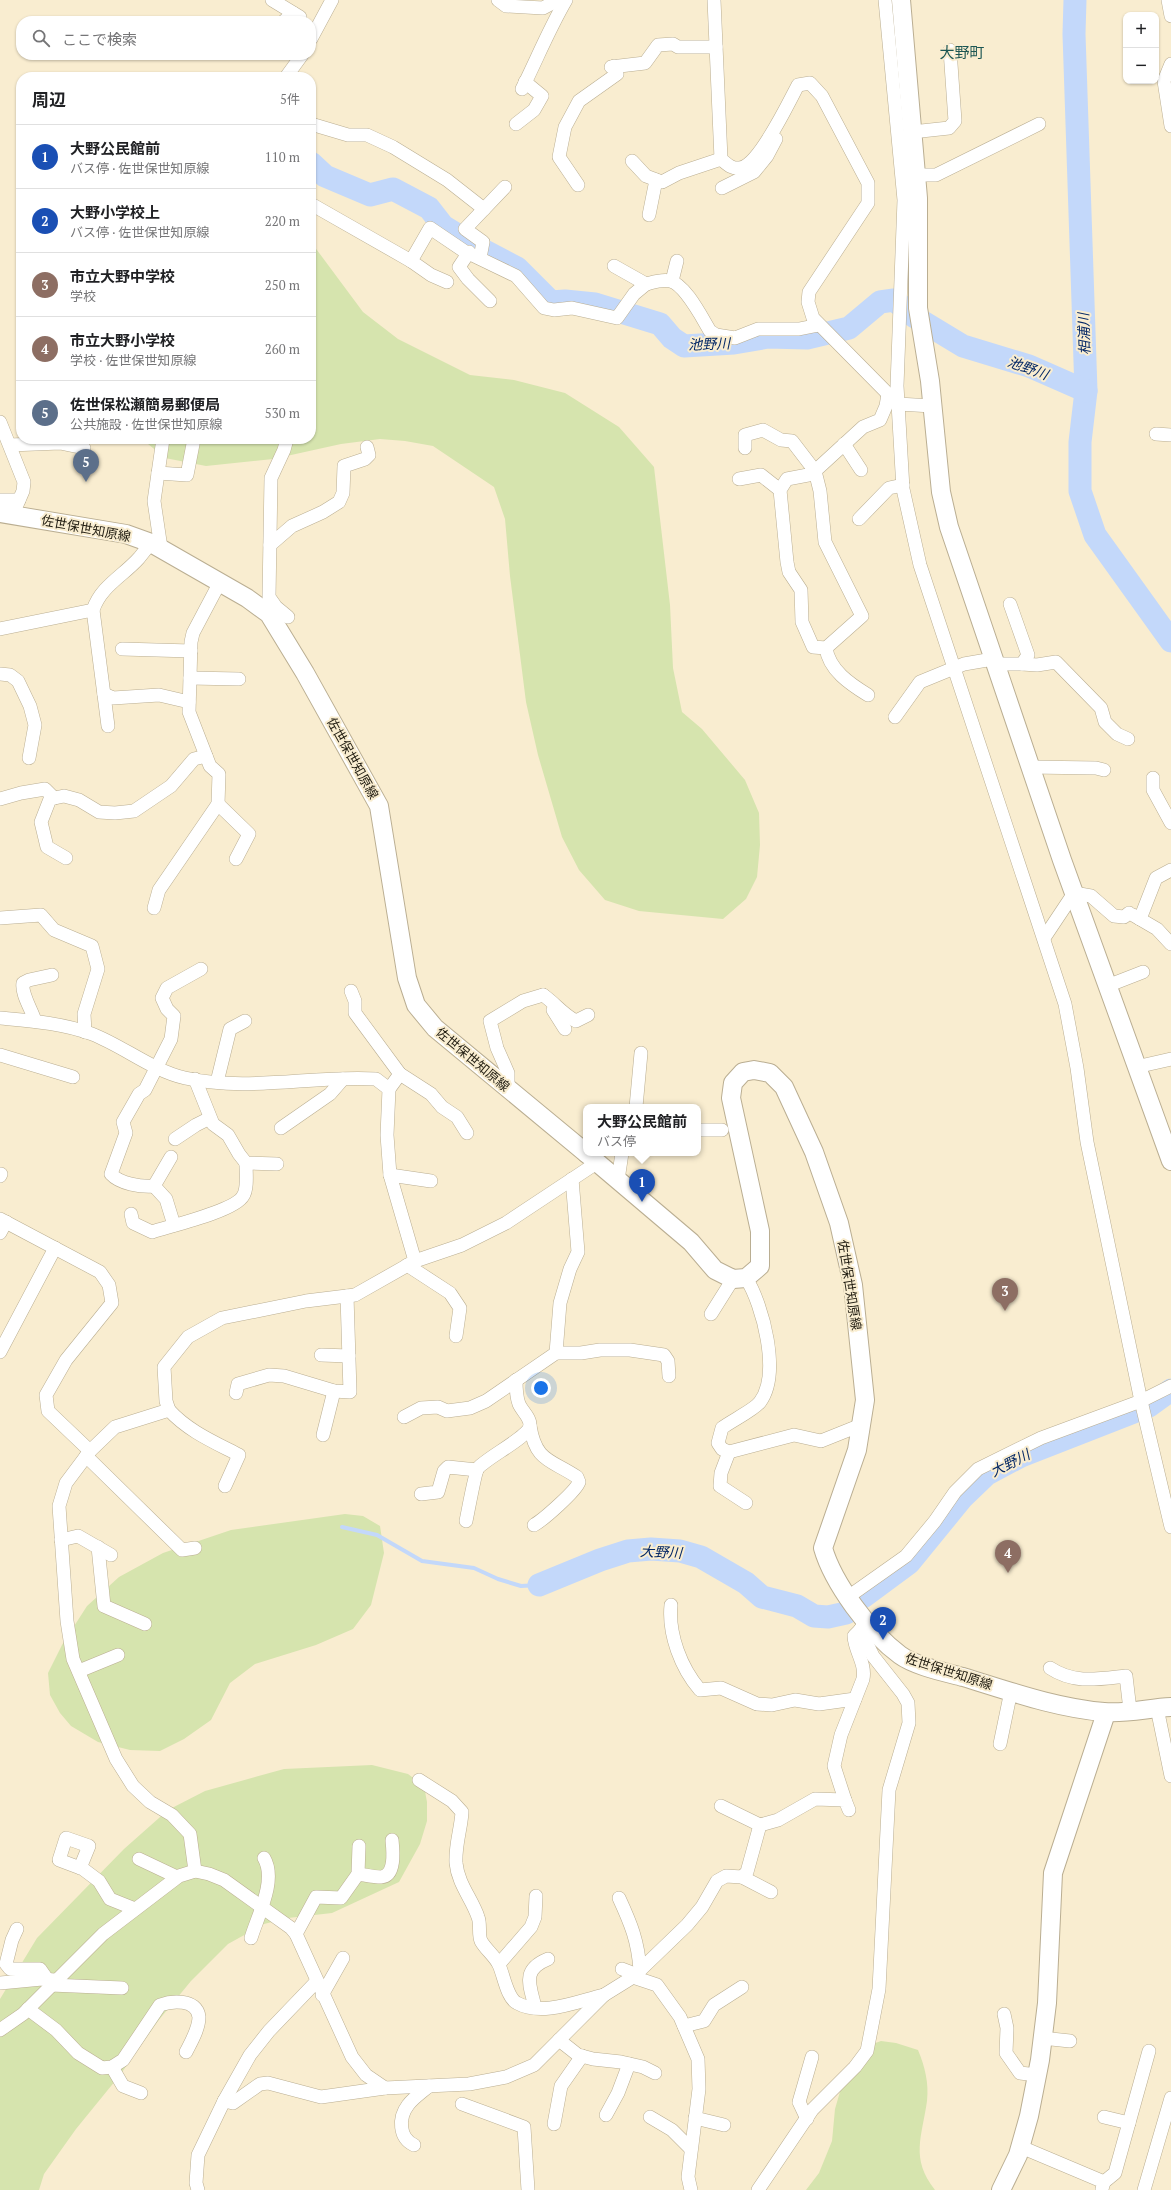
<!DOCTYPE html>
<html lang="ja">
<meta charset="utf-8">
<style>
:root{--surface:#fff;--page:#f6f6f6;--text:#202124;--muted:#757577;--line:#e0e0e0;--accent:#2c7570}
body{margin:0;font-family:"PT Serif","Noto Sans JP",serif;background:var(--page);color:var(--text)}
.controls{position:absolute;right:12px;top:12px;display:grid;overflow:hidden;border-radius:8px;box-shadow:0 1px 3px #0004}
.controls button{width:36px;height:36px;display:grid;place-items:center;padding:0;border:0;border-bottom:1px solid var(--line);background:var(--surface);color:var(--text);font:20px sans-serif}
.you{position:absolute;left:541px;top:1388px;width:14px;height:14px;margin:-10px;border:3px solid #fff;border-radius:50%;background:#1a73e8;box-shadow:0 0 0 6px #1a73e833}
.badge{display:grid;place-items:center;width:26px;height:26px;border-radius:50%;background:var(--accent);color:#fff;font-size:13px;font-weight:700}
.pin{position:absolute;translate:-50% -33px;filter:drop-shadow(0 1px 2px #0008)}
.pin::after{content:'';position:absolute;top:21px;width:14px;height:12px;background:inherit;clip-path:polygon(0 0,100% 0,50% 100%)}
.popup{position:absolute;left:583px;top:1104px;width:118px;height:52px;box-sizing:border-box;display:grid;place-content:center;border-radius:8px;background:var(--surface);filter:drop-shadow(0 1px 3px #0005);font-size:13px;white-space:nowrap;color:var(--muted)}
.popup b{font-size:15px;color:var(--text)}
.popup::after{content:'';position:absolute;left:50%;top:100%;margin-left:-8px;border:8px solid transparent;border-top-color:var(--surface)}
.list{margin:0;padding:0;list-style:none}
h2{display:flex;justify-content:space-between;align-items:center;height:52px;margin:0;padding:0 16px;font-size:17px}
h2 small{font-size:13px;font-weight:400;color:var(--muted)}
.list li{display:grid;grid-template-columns:26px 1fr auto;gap:12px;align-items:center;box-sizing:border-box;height:64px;padding:0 16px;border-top:1px solid var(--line)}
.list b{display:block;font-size:15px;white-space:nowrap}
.list p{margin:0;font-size:13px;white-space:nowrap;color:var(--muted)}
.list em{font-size:13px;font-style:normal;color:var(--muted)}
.icon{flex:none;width:22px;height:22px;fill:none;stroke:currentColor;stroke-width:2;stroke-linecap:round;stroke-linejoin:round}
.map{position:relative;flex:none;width:1171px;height:2190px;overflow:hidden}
.search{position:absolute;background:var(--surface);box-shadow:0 1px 3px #0004;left:16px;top:16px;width:300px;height:44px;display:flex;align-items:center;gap:10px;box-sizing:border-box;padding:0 14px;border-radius:16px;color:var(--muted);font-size:15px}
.panel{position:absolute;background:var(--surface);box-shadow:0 1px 3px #0004;left:16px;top:72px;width:300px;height:372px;border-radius:16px}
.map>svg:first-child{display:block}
.green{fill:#d6e4ae}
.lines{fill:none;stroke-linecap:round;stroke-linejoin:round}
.stream{stroke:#c3d8fa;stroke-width:4}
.river{stroke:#c3d8fa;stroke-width:23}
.street-casing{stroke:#baae92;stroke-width:14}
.secondary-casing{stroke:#baae92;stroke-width:20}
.street{stroke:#fff;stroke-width:13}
.secondary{stroke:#fff;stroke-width:18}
.labels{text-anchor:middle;stroke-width:4;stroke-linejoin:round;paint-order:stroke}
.street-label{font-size:13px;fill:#1f1b10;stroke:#f9edd0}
.water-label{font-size:14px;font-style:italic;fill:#032765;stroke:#f9edd0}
.quarter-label{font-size:15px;fill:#1c5653;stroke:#f9edd0}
</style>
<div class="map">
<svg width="1171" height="2190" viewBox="0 0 1171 2190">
<rect width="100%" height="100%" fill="#f9edd0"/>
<g class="green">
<path d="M 311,242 L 363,312 L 398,339 L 470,375 L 514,380 L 565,393 L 619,427 L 654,467 L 670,605 L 673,668 L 682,712 L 702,729 L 745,780 L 759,813 L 760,845 L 757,877 L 746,899 L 723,919 L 639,911 L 605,900 L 579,870 L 562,837 L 538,755 L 526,702 L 510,576 L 505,519 L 494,487 L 433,446 L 405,441 L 380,439 L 341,444 L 273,459 L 206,466 L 165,458 L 142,439 L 311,439 Z"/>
<path d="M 345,1514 L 363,1516 L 380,1526 L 384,1553 L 371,1605 L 353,1629 L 316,1645 L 255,1664 L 230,1683 L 211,1720 L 184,1739 L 160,1751 L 130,1750 L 98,1742 L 71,1726 L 60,1713 L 50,1695 L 48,1673 L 62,1645 L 87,1606 L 119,1577 L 163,1553 L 231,1530 Z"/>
<path d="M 372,1765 L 408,1774 L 424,1786 L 427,1802 L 427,1821 L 420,1844 L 399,1882 L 332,1913 L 288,1918 L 264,1924 L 228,1944 L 191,1981 L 158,2021 L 120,2075 L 76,2129 L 44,2174 L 39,2190 L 0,2190 L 0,1999 L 37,1938 L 124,1849 L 168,1810 L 205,1791 L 284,1769 Z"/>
<path d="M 881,2041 L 896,2043 L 918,2050 C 925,2067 929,2083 927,2101 C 922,2137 910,2158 935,2190 L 806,2190 L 819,2173 L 832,2141 L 835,2109 L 846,2071 L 867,2046 Z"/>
</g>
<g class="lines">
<path class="stream" d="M 342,1527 L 377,1535 L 422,1561 L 474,1568 L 498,1579 L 521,1586 L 539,1585"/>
<g class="river">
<path d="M 1075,0 L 1074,34 L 1086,391 L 1080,442 L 1080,491 L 1095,535 L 1171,641"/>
<path d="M 311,163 L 325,176 L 370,195 L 393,189 L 429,208 L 443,226 L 477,247 L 517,268 L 551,302 L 565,301 L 595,304 L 660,324 L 672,338 L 684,346 L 734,343 L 768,337 L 807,338 L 849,328 L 880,302 L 894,300 L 915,317 L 963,346 L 1029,366 L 1086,391"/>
<path d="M 539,1585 L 600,1560 L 628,1551 L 651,1549 L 680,1551 L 701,1557 L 746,1583 L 762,1597 L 797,1606 L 814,1616 L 828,1617 L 846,1613"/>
<path d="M 863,1597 L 909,1563 L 962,1498 L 987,1474 L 1021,1456 L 1149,1406 L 1171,1390"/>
</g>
<g class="street-casing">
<g id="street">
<path d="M 272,0 L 300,17"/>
<path d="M 498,0 L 506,6 L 543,8 L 558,0"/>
<path d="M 714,0 L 721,159 C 727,164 731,169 740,168 C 759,165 789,102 798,85 L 810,83 L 822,96 L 868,183 L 868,203 L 809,292 L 808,302 L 813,318 L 898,404 L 932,406"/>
<path d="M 885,0 L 904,200 L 897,386 L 903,489 L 920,565 L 1065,1004 L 1077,1068 L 1087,1142 L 1141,1401 L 1171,1527"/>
<path d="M 1168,0 L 1171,16"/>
<path d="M 284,21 L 293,13"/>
<path d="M 311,39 L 332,0"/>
<path d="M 1171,64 L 1164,81 L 1171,126"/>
<path d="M 611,67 L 645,63 L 658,45 L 673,44 L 678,47 L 716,47"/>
<path d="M 286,77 L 302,55"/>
<path d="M 522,89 C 537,59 549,29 566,0"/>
<path d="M 311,124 L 348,135 L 367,135 L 393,147 L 447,180 L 484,209"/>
<path d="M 516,124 L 534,110 L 542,96 L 525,82"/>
<path d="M 912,132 L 949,128 L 955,121 L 950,50"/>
<path d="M 632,161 L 646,176 L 662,182 L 679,173 L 721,159"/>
<path d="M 916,175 L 936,175 L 1039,124"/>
<path d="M 578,185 L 559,157 L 565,127 L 579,101 L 617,74 L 614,66"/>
<path d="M 722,188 L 754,172 L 767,156 L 776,139"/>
<path d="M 311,204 L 411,261"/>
<path d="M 649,215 L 656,180"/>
<path d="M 469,252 L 459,267 L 468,279 L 490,301"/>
<path d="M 480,258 L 483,242 L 465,229 L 505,187"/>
<path d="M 614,266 L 646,284 C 654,282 662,279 670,281 C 685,284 702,318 710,331 L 716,335 L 735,338 L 758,329 L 799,329 L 819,325"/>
<path d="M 672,281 L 677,261"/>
<path d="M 447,282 L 431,275 L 411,261 L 430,228 L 464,251 L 516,276 L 544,308 L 554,310 L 572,308 L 617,318 L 634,294 L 646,284"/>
<path d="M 0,422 L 24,482 L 23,491 L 13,514"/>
<path d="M 1156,434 L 1171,435"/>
<path d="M 287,439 L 284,450 L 271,478 L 269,597 L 276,607 L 288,617"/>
<path d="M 844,444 L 861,470"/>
<path d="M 10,445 L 60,443 L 84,448"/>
<path d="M 745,448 L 745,435 L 763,430 L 781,440 L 792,441 L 815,471 L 808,475 L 787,479 L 780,490 L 787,562 L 789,572 L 801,590 L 802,622 L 813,647 L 826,648 L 862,616 L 825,542 L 820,491 L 815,471 L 863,427 L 880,420 L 886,406 L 888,394"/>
<path d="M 158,473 L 187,475 L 194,439"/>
<path d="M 739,479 L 761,475 L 780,490"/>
<path d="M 0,500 L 19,500"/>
<path d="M 859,519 L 889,488 L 903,485"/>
<path d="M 270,545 L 292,526 L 323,512 L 339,502 L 343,493 L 344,466 L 365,459 L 369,455 L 367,447"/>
<path d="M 161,548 L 154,501 L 163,439"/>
<path d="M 0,629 L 93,610"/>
<path d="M 826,648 C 829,670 850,684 868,695"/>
<path d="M 122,649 L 191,651"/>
<path d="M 995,664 L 1022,664 L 1028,655 L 1010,604"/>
<path d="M 1022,664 L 1037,665 L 1056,662 L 1101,708 L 1105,722 L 1117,734 L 1128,739"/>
<path d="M 0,674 L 10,675 L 18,681 L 30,706 L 35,725 L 29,758"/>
<path d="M 190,678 L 239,679"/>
<path d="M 104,694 L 113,698 L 159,695 L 189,702"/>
<path d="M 895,717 L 920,682 L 964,664 L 993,659"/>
<path d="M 108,726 L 93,610 C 101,586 123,576 139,558 C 143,553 147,548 151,543"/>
<path d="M 1030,767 L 1096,768 L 1104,770"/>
<path d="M 1153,778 L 1153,790 L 1171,823"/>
<path d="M 0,799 L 21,793 L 45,789 L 54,798"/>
<path d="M 218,804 L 249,834 L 236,859"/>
<path d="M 66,858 L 47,847 L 41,822 L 50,799 L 64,796 L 79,800 L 99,812 L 115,813 L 134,811 L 171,786 L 194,759 L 206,756"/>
<path d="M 154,908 L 159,890 L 218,804 L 219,774 L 210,766 L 189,712 L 191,642 L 193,633 L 220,582"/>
<path d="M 1133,915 L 1157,929 L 1171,944"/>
<path d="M 0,918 L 41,915 L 54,930 L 92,946 L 98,969 L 84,1014 L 85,1032"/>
<path d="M 1140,919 L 1156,878 L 1171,870"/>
<path d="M 1044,938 L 1074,893 L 1091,896 L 1114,916 L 1124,917 L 1129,913"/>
<path d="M 1107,986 L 1143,972"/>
<path d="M 351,991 L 355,1001 L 355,1013 L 400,1074 L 389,1089"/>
<path d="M 543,995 C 555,1003 563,1015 576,1021 L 588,1015"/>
<path d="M 553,1010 L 565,1029"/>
<path d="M 0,1018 C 32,1021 62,1023 92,1034 C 123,1046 153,1071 185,1078 C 249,1092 313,1075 376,1079 L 389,1089 L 387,1135 L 390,1175 L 415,1261"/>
<path d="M 35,1021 C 32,1010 21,994 23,983 L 29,980 L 52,975"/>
<path d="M 0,1055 L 73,1077"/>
<path d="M 1136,1067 L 1171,1059"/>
<path d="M 400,1074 L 431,1094 L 442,1107 L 457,1117 L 467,1133"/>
<path d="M 195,1079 L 213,1124 L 228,1135 L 239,1154 L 246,1163 L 277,1164"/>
<path d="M 217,1082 L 230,1029 L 245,1021"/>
<path d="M 508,1088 L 508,1073 L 497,1048 L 490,1021 L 523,1001 L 543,995"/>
<path d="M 636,1107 L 641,1053"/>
<path d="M 281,1128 L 330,1094 L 343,1079"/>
<path d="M 698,1130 L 722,1130"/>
<path d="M 175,1139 L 196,1125 L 210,1118"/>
<path d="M 171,1157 L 154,1186 L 166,1199 L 174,1225"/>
<path d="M 390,1175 L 431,1181"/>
<path d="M 0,1176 L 1,1174"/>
<path d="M 618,1180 L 622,1153"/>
<path d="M 154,1186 C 141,1187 120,1184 111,1174 L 126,1133 L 123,1122 L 139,1094 L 145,1090 L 171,1039 L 174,1016 L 167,1009 L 162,998 L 167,988 L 201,969"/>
<path d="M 131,1214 L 133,1223 L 152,1232 C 170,1226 235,1211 243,1196 C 248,1189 246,1172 246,1163"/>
<path d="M 0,1219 L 100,1272 L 109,1285 L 112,1303 L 66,1360 L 46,1395 L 48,1411 L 90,1451"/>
<path d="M 0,1233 L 6,1222"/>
<path d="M 407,1265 L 450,1293 L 460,1308 L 456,1336"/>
<path d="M 746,1278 C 763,1305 781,1374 760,1402 C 754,1410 731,1421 722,1428 L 718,1443 L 722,1449 L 729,1452 L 794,1435 L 821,1441 L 861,1425"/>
<path d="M 711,1314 L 733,1279"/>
<path d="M 0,1352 L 55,1248"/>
<path d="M 556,1353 L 560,1303 L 570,1269 L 578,1252 L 572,1179"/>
<path d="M 321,1355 L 349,1356"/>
<path d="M 236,1393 L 238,1384 L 269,1375 L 284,1376 L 334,1391 L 350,1392 L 347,1296"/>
<path d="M 169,1410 C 188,1431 214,1442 239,1455 L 225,1486"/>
<path d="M 404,1417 L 421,1408 L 438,1407 L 447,1411 L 470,1408 L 486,1401 L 556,1353 L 581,1353 L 600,1350 L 630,1350 L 664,1355 L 668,1361 L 669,1376"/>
<path d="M 530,1426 C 536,1462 550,1459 577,1477 L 579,1482 C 576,1491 543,1520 534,1525"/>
<path d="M 323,1435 L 334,1391"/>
<path d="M 729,1452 L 721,1473 L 720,1486 L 746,1503"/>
<path d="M 86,1456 L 182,1550 L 195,1548"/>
<path d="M 421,1494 L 438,1492 L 444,1471 L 448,1467 L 477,1470"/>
<path d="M 466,1521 C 468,1512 475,1472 478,1468 C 488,1457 528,1437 530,1426 C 531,1418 522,1411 519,1404 C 516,1396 516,1389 516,1380"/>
<path d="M 61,1540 L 78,1536 L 111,1555"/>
<path d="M 98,1547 L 104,1606 L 145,1624"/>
<path d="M 848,1597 L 906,1556 L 935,1521 L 955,1492 L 978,1469 L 1041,1438 L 1141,1401 L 1171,1386"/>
<path d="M 671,1605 C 668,1634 681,1668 700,1690 L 721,1688 L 757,1704 L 772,1705 L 795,1700 L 819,1704 L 855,1699"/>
<path d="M 1050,1668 C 1074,1684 1098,1679 1126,1676 L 1130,1710"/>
<path d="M 79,1671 L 118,1655"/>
<path d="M 1157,1708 L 1171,1776"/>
<path d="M 1000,1744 L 1011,1691"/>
<path d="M 419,1780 L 452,1801 L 462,1812 C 461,1829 455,1845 456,1863 C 458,1884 472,1899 478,1917 C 481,1924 478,1934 481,1941 C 486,1950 495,1956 499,1965 C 504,1976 507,1998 517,2003 C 542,2017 578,2001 604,1995"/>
<path d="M 845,1800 L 834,1766 L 841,1735 L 863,1679 C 866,1663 855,1652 854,1636 L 860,1630"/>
<path d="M 721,1806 L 760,1825"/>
<path d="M 139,1859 L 177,1877"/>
<path d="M 80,1868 L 89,1846 L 66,1838 L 59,1860 L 83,1869 L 99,1881 L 110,1899 L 135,1909"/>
<path d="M 195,1871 L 190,1834 L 172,1815 L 150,1802 L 133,1786 L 116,1759 L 73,1659 L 67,1621 L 59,1506 L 66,1483 L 90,1451 L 115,1427 L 169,1410 L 166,1401 L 164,1367 L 188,1337 L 222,1318 L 306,1301 L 355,1295 L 415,1261 L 462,1245 L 506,1223 L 598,1162"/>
<path d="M 358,1874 C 365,1875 374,1877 381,1877 C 396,1876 393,1850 392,1840"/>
<path d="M 742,1877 L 771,1892"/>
<path d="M 619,1898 C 631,1924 638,1941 640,1970"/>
<path d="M 17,1929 L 12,1940 L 6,1964 L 10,1969 L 40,1969 L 47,1979"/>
<path d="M 296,1934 L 316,1897 L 341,1898 L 358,1874 L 359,1846"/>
<path d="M 251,1938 C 258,1915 277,1880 264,1858"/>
<path d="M 499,1964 L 531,1927 L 535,1917 L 536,1896"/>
<path d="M 622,1969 L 635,1974"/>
<path d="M 633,1977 L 687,1925 L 702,1907 L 717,1881 L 726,1876 L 742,1877 L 747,1872 L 760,1825 L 778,1820 L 815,1799 L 845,1800 L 849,1810"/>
<path d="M 0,1983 L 42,1979 L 54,1980"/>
<path d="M 51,1985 L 122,1988"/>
<path d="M 322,1995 L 343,1958"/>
<path d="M 535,2007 C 530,1985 521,1970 548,1959"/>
<path d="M 28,2009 L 56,2030 L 78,2053 L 102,2068 L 112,2067 L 123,2060 L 160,2005 C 171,2001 197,1998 199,2017 C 199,2029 191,2042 186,2052"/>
<path d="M 1004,2014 L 1007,2028 L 1006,2053 L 1020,2073 L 1037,2075"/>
<path d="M 684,2026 L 704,2021 L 714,2005 L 742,1987"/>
<path d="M 0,2030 L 23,2014 L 103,1934 L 179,1876 L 195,1871 L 209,1874 L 224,1880 L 291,1928 L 296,1934 L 352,2057 L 366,2075 L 385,2088"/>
<path d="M 1042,2038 L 1070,2041"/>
<path d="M 559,2040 L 578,2055 L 593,2059 L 621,2062 L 643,2067 L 655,2073"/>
<path d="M 112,2067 L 123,2086 L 141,2093"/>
<path d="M 224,2101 L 233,2103 L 260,2084 L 268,2083 L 321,2097 L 385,2088 L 469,2084 L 506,2077 L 534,2065 L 604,1995 L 633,1977 L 657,1985 L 680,2017 L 698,2059 L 699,2089 L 688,2177 L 691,2190"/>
<path d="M 462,2104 L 524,2127 L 528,2190"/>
<path d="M 606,2115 L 618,2093 L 629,2064"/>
<path d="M 650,2117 L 672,2130 L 691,2149"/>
<path d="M 1104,2117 L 1129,2123"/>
<path d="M 695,2118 L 724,2125"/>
<path d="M 807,2119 L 799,2102 L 812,2057"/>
<path d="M 554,2124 L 561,2086 L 582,2056"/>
<path d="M 414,2145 C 399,2138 398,2118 408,2105 C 413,2098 422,2092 429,2086"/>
<path d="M 1021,2147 L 1104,2182 L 1102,2189"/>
<path d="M 1104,2182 L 1115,2173 L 1149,2051"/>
<path d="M 198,2190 L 196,2183 L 198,2155 L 224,2101 L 250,2055 L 269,2031 L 316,1982"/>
<path d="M 758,2190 L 812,2110 L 855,2067 L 867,2051 L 879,1989 L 889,1790 L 909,1723 L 908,1703 L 903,1694 L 873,1656 L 860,1630 L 866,1620"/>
<path d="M 1144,2190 L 1171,2098"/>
</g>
</g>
<g class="secondary-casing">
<g id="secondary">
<path d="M 901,0 L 918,198 L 918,308 L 930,381 L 941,492 L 949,527 L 1062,860 L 1171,1161"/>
<path d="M 0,513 L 126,534 L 151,543 L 247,598 L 269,614 L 305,673 L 379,806 L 407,978 L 416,1005 L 435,1028 L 586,1153"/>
<path d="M 586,1153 L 691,1242 L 715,1270 L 733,1279 L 746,1278 L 760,1266 L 760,1231 L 731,1098 L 733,1083 L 743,1072 L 754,1070 L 770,1073 L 784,1087 L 814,1152 L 839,1223 L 853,1285 L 865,1400 L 857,1450 L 823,1548 C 833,1583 870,1633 900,1655 C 915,1666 944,1672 963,1677 C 1009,1691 1056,1708 1104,1712 C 1126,1714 1149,1708 1171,1707"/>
<path d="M 1001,2190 L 1018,2155 L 1029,2116 L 1040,2060 L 1047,2003 L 1053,1873 L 1106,1713"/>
</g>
</g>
<use href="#street" class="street"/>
<use href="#secondary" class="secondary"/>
</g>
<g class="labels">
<g class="street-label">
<text transform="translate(86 528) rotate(11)" y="5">佐世保世知原線</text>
<text transform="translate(353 758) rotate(61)" y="5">佐世保世知原線</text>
<text transform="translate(473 1059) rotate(40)" y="5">佐世保世知原線</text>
<text transform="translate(850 1285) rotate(81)" y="5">佐世保世知原線</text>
<text transform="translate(949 1671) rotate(18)" y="5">佐世保世知原線</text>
</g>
<g class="water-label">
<text transform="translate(1084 334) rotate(-92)" y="5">相浦川</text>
<text transform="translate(709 344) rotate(-2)" y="5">池野川</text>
<text transform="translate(1028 368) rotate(20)" y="5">池野川</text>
<text transform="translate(1010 1463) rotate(-27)" y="5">大野川</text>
<text transform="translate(661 1552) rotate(3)" y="5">大野川</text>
</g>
<g class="quarter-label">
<text x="962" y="58">大野町</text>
</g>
</g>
</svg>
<div class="controls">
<button>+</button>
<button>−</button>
</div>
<div class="you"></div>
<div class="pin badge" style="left:642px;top:1202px;background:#1a4fb4">1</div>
<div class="popup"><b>大野公民館前</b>バス停</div>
<div class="pin badge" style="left:883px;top:1640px;background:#1a4fb4">2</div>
<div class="pin badge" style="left:1005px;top:1311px;background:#8d6e63">3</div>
<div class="pin badge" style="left:1008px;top:1573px;background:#8d6e63">4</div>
<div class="pin badge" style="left:86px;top:482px;background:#5c6f8a">5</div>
<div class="search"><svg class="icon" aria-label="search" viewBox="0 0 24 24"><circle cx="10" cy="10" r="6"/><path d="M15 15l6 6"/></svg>ここで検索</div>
<section class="panel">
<h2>周辺<small>5件</small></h2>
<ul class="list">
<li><span class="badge" style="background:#1a4fb4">1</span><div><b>大野公民館前</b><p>バス停 · 佐世保世知原線</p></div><em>110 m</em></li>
<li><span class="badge" style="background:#1a4fb4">2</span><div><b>大野小学校上</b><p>バス停 · 佐世保世知原線</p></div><em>220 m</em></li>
<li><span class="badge" style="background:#8d6e63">3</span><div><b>市立大野中学校</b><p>学校</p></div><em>250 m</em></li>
<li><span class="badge" style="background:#8d6e63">4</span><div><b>市立大野小学校</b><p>学校 · 佐世保世知原線</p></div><em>260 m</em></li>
<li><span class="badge" style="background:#5c6f8a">5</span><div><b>佐世保松瀬簡易郵便局</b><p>公共施設 · 佐世保世知原線</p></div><em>530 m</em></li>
</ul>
</section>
</div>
